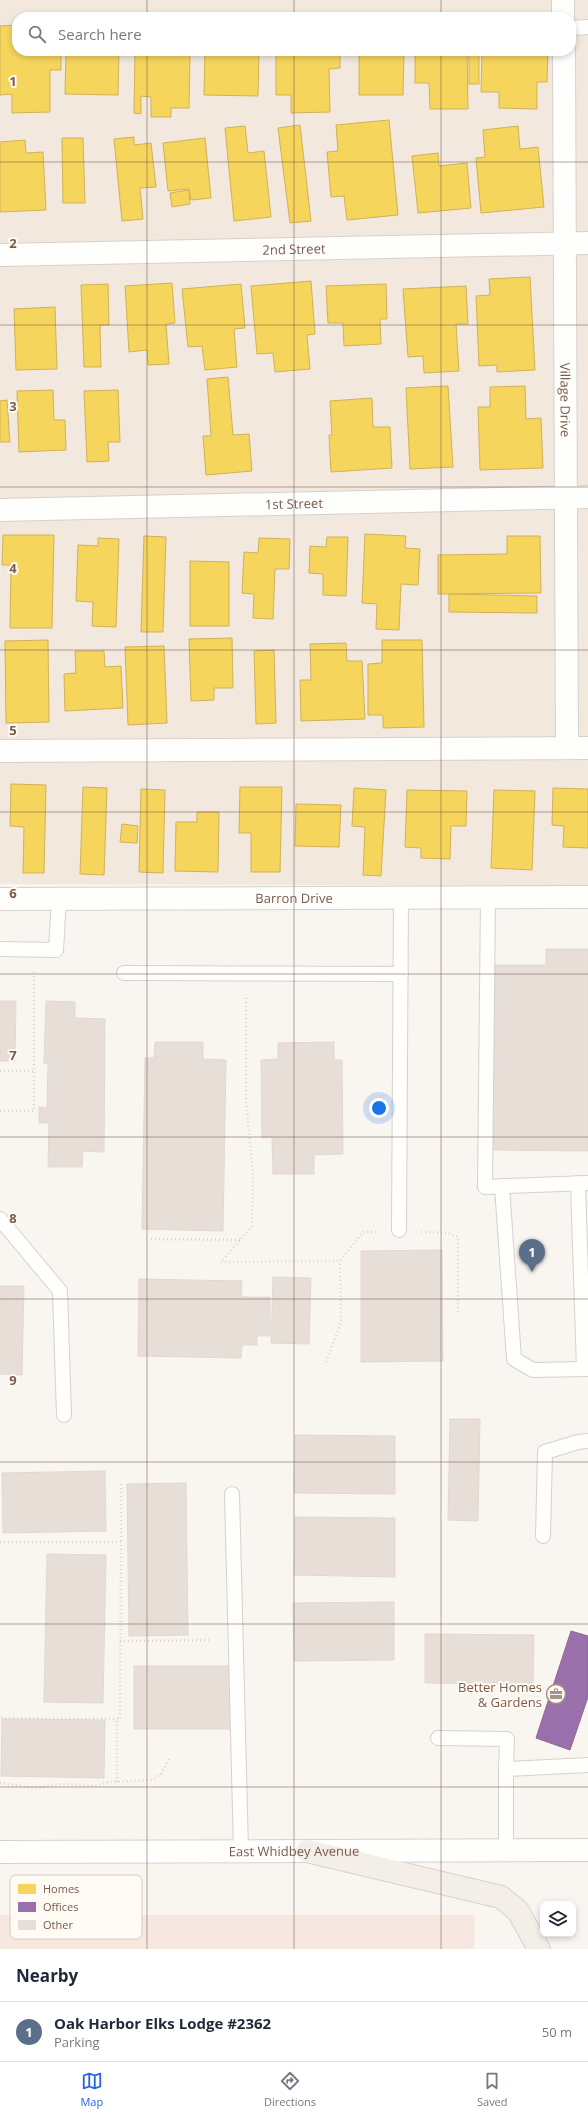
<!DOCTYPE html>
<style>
:root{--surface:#fff;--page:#f2f2f3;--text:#1f2937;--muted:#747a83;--line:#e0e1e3;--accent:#2563eb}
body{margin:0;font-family:"Open Sans",sans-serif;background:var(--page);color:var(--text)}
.controls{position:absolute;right:12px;bottom:12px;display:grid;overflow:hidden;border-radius:8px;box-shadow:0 2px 6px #0003}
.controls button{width:36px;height:36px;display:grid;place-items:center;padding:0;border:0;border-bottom:1px solid var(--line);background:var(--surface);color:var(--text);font:20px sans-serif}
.you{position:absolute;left:379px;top:1108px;width:14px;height:14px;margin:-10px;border:3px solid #fff;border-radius:50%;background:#1a73e8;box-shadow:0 0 0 6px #1a73e833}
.badge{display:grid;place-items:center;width:26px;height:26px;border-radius:50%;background:var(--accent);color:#fff;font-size:13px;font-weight:700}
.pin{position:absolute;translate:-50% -33px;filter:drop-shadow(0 1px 2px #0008)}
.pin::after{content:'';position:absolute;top:21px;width:14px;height:12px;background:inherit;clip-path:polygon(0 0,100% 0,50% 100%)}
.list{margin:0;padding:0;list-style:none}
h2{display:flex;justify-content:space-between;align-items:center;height:52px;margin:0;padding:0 16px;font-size:17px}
h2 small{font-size:13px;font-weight:400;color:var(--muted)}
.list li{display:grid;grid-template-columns:26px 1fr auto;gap:12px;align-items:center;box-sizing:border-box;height:60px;padding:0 16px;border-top:1px solid var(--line)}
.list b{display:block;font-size:15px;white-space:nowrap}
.list p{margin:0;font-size:13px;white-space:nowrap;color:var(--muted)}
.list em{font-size:13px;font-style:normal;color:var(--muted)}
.icon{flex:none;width:22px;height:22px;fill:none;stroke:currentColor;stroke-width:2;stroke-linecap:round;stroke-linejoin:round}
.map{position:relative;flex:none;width:588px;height:1949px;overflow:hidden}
.search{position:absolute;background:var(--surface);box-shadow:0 2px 6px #0003;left:12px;right:12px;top:12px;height:44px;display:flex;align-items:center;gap:10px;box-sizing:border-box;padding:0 14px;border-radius:16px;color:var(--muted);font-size:15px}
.sheet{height:112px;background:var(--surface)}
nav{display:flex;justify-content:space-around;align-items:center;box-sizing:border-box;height:56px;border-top:1px solid var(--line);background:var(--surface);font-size:11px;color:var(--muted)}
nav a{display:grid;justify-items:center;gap:2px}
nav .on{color:var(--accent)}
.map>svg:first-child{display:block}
.residential{fill:#f2e8de;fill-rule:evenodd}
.commercial{fill:#f6e8e1}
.homes{fill:#f6d55c;stroke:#d1b158}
.offices{fill:#9970ab;stroke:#906a8f}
.building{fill:#e6ded7;stroke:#e2d8d2}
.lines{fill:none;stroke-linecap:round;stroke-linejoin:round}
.service-casing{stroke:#d7d1cb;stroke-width:16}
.minor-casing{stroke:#d7d1cb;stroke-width:24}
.tertiary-casing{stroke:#d7d1cb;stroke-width:24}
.primary-casing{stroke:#dad1cc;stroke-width:24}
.path{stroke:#dcd5d0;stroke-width:2.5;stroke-dasharray:1 3;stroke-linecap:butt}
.service{stroke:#fefefd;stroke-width:14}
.minor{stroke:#fefefd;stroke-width:22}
.tertiary{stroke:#fefefd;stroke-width:22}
.primary{stroke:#f3eee8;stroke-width:22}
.grid{fill:none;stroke:#7a5c4d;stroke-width:1;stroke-opacity:0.55}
.labels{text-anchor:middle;stroke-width:4;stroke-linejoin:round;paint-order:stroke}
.street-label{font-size:13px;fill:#7a5c4d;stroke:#fffaf3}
.poi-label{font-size:13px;fill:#7a5c4d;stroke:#fffaf3;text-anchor:end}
.key{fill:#fffaf3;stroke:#d7cbc1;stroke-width:1}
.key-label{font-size:11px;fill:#7a5c4d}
.grid-label{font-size:13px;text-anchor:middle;font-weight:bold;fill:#7a5c4d;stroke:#fffaf3;stroke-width:4;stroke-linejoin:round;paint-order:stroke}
</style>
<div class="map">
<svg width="588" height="1949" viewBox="0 0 588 1949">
<rect width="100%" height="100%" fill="#f9f5f0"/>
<path class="residential" d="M 0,0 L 588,0 L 588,886 L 0,884 ZM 17,17 L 571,17 L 571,51 L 17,51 Z"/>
<path class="commercial" d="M 0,1915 L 475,1915 L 474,1949 L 0,1949 Z"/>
<g class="homes">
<path d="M 17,25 L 17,51 L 61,51 L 61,70 L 50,70 L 50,112 L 12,113 L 12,94 L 0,95 L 0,26 Z"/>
<path d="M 66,51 L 119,51 L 118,95 L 65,94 Z"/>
<path d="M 120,51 L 131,51 L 130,55 L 120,55 Z"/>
<path d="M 135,51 L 190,51 L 189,108 L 171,108 L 171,117 L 151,117 L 151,97 L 141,96 L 141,114 L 134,113 Z"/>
<path d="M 205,51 L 259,51 L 258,96 L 204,95 Z"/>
<path d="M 276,51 L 340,51 L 340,68 L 329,69 L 330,112 L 291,113 L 291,95 L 276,95 Z"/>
<path d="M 359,51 L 404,51 L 403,95 L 359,95 Z"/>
<path d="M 415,51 L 467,51 L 468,109 L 430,109 L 429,83 L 415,83 Z"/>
<rect x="469" y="51" width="10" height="33"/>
<path d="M 482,51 L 548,51 L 547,82 L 537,82 L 537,109 L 499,108 L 499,92 L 481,92 Z"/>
<path d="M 389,120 L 398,215 L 347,220 L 344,196 L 331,197 L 327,152 L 338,151 L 336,125 Z"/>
<path d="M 300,125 L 311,221 L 290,223 L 278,128 Z"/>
<path d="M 245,126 L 248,153 L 264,151 L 271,217 L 234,221 L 225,128 Z"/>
<path d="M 518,126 L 520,149 L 538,147 L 544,207 L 481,213 L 476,158 L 485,157 L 483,130 Z"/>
<path d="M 134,137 L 134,145 L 151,143 L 156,187 L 140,188 L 143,219 L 122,221 L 114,139 Z"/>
<path d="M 62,138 L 83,138 L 85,203 L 63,203 Z"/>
<path d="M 205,138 L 211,198 L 191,200 L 189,189 L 168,191 L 163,143 Z"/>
<path d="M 25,140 L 26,153 L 43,152 L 46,210 L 0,212 L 0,142 Z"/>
<path d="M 438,153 L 439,166 L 467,163 L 471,208 L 418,213 L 412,156 Z"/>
<path d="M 189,190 L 190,204 L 172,207 L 170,193 Z"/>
<path d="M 530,277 L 535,370 L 497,372 L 497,365 L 479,366 L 476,296 L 490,295 L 489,279 Z"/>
<path d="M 311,281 L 315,334 L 307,335 L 310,369 L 275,372 L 273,353 L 257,354 L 251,286 Z"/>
<path d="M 172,283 L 175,323 L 166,324 L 169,364 L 148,365 L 147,350 L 129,352 L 125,286 Z"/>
<path d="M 108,284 L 109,325 L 100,325 L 101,367 L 84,367 L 81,285 Z"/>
<path d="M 241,284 L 245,328 L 234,329 L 237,367 L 205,370 L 202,346 L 188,347 L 182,289 Z"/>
<path d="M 386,284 L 387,319 L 380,319 L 381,344 L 344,346 L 343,323 L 328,323 L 326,286 Z"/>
<path d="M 466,286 L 468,324 L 456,324 L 459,371 L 424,373 L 423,356 L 408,357 L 403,289 Z"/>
<path d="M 55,307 L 57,369 L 16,370 L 14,309 Z"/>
<path d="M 228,377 L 233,435 L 249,434 L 252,471 L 206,475 L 203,436 L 211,436 L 207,379 Z"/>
<path d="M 448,386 L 453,467 L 410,469 L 406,388 Z"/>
<path d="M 525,386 L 526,419 L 541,418 L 543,468 L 480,470 L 478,407 L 490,407 L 490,387 Z"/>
<path d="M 53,390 L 54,420 L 65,420 L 66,450 L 19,452 L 17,391 Z"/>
<path d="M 118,390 L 120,442 L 108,442 L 109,461 L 87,462 L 84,391 Z"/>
<path d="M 372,398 L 373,427 L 390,427 L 392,468 L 331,472 L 329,435 L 332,435 L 330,401 Z"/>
<path d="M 7,400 L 10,442 L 0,442 L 0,401 Z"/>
<path d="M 365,534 L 406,536 L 405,548 L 420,549 L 418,585 L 401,584 L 399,630 L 376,629 L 377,604 L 362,603 Z"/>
<path d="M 3,535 L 54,535 L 52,628 L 10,628 L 11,565 L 2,565 Z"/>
<path d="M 144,536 L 166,537 L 163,632 L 141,632 Z"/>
<path d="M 507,536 L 540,536 L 541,593 L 438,594 L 438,555 L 507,554 Z"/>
<path d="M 327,537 L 348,537 L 346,596 L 323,595 L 323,574 L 309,573 L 310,546 L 326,547 Z"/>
<path d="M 98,538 L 119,539 L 116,627 L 92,626 L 93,602 L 76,601 L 78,545 L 98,546 Z"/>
<path d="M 259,538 L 290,539 L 289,569 L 275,569 L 273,619 L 253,618 L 254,594 L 242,593 L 244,552 L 258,553 Z"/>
<path d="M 190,561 L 229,562 L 229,626 L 190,626 Z"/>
<path d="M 449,594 L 537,596 L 537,613 L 449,612 Z"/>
<path d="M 232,638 L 233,688 L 214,688 L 214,700 L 191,701 L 189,639 Z"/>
<path d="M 48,640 L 49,722 L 6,723 L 5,641 Z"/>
<path d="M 382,640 L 422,640 L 424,727 L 383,728 L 383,715 L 368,715 L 368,664 L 382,663 Z"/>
<path d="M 346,643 L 347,661 L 362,661 L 365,719 L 301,721 L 300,680 L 311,680 L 310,644 Z"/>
<path d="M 164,646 L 167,723 L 128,725 L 125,647 Z"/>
<path d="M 274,650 L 276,723 L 256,724 L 254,651 Z"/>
<path d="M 75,651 L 104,651 L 105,667 L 121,666 L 123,708 L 65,711 L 64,674 L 76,673 Z"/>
<path d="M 11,784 L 46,785 L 44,873 L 23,873 L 24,827 L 10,826 Z"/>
<path d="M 83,787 L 107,788 L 104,875 L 80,874 Z"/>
<path d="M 240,787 L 282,787 L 280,872 L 251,872 L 251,833 L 239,833 Z"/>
<path d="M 354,788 L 386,790 L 381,876 L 363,875 L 365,827 L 352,826 Z"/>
<path d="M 553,788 L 588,789 L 588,848 L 563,847 L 564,826 L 552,825 Z"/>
<path d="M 141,789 L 165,790 L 163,873 L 139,872 Z"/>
<path d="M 407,790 L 467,791 L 466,826 L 451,826 L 450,859 L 421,858 L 421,848 L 405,847 Z"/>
<path d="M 494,790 L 535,791 L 532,870 L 491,868 Z"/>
<path d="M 296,804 L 341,805 L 339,847 L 295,846 Z"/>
<path d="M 197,812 L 219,812 L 218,872 L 175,871 L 176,822 L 197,822 Z"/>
<path d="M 122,824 L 138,826 L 137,843 L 120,842 Z"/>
</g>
<path class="offices" d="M 571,1631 L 588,1636 L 588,1697 L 570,1750 L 536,1738 Z"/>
<g class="building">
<path d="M 546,949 L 588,949 L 588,1151 L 493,1150 L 495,965 L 546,965 Z"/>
<path d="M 0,1001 L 16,1001 L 15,1061 L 0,1061 Z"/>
<path d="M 46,1001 L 75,1002 L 75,1018 L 105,1019 L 104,1152 L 83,1151 L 82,1167 L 48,1167 L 49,1123 L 39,1123 L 39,1107 L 47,1108 L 48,1063 L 44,1063 Z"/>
<path d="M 155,1042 L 203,1042 L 203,1059 L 226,1060 L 223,1231 L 142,1229 L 145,1058 L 154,1058 Z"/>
<path d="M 334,1042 L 334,1060 L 342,1060 L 343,1154 L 314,1155 L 314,1174 L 273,1174 L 272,1137 L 262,1138 L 261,1060 L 278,1059 L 278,1043 Z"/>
<path d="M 442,1250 L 443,1361 L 361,1362 L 361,1251 Z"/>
<path d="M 273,1277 L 311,1278 L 309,1344 L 271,1343 Z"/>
<path d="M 139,1279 L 242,1281 L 241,1297 L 270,1297 L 270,1336 L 257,1336 L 257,1345 L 242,1345 L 241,1358 L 138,1356 Z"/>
<path d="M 0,1286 L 24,1286 L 22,1375 L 0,1374 Z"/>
<path d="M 450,1419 L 480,1419 L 478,1521 L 448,1520 Z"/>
<path d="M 295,1435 L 395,1436 L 395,1494 L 294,1493 Z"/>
<path d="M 105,1471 L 106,1531 L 3,1533 L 2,1473 Z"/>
<path d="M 186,1483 L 188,1635 L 129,1636 L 127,1484 Z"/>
<path d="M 295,1517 L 395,1518 L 395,1577 L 294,1575 Z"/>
<path d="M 47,1554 L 106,1555 L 103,1703 L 44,1702 Z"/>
<path d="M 394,1602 L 394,1660 L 294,1661 L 293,1603 Z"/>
<path d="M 425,1634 L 534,1635 L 533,1684 L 425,1683 Z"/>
<rect x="134" y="1666" width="102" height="63"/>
<path d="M 2,1719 L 105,1720 L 104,1778 L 1,1776 Z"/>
</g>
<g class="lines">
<g class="service-casing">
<g id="service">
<path d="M 571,28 L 588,27"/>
<path d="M 488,897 L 485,1187 L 588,1183"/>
<path d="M 0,949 L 56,950 L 59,899"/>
<path d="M 124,973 L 401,974"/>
<path d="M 578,1183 L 584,1369"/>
<path d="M 502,1186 L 514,1359 L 533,1370 L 588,1369"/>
<path d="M 0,1219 L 60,1291 L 64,1415"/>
<path d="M 399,1230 L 401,898"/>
<path d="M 232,1494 L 241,1851"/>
<path d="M 543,1536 L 545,1452 L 578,1442 L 588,1441"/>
<path d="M 438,1738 L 507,1739 L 506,1769"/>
<path d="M 506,1850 L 506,1769 L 588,1765"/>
</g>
</g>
<g class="minor-casing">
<g id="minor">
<path d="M 563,0 L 563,17"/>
<path id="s1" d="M 564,51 L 567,748"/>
<path id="s2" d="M 0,255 L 588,243"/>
<path id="s3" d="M 0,510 L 588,497"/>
<path d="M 0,751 L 588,748"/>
<path id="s4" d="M 0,899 L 588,897"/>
</g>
</g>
<g class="tertiary-casing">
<g id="tertiary">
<path id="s5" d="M 0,1852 L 588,1850"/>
</g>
</g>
<g class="primary-casing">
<path id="primary" d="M 307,1851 L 501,1897 L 518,1911 L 539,1949"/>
</g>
<g class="path">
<path d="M 246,998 L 246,1101 L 253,1175 L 252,1226 L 221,1262 L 340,1261 L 363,1232 L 377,1232"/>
<path d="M 0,1071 L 34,1071"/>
<path d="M 0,1111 L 34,1111 L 34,972"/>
<path d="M 421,1232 L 448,1233 L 458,1237 L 458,1315"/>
<path d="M 151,1239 L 240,1240"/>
<path d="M 326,1362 L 341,1323 L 340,1261"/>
<path d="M 121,1484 L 121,1542"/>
<path d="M 0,1542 L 121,1542 L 120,1719 L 0,1718"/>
<path d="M 120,1641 L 212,1640"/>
<path d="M 117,1782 L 117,1719"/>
<path d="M 0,1783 L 34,1788 L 64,1784 L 95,1786 L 110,1782 L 152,1780 L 161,1774 L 169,1759"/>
</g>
<use href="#service" class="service"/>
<use href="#minor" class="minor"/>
<use href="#tertiary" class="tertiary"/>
<use href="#primary" class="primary"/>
</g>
<path class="grid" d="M 147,0 L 147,17M 294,0 L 294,17M 441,0 L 441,17M 147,51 L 147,1949M 294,51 L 294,1949M 441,51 L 441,1949M 0,162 L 588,162M 0,325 L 588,325M 0,487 L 588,487M 0,650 L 588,650M 0,812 L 588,812M 0,974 L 588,974M 0,1137 L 588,1137M 0,1299 L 588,1299M 0,1462 L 588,1462M 0,1624 L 588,1624M 0,1787 L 588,1787"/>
<defs>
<g id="office-ring" transform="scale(1)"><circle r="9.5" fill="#fffaf3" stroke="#a69286" stroke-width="1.5"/><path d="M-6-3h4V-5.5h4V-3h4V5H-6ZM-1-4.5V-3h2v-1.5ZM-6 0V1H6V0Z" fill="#a69286"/></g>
</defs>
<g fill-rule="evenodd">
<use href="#office-ring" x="556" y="1694"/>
</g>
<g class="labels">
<g class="street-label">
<text dy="5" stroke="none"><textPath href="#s2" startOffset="294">2nd Street</textPath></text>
<text dy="5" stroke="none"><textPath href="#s1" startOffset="349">Village Drive</textPath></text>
<text dy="5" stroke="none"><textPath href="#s3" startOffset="294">1st Street</textPath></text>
<text dy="5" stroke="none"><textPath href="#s4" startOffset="294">Barron Drive</textPath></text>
<text dy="5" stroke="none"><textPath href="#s5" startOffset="294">East Whidbey Avenue</textPath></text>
</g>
<g class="poi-label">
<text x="542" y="1692">Better Homes<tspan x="542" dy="15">&amp; Gardens</tspan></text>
</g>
</g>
<rect x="10" y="1875" width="132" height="64" rx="6" class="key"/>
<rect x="18" y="1884" width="18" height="10" fill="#f6d55c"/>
<rect x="18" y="1902" width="18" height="10" fill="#9970ab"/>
<rect x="18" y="1920" width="18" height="10" fill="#e6ded7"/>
<g class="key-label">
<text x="43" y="1893">Homes</text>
<text x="43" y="1911">Offices</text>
<text x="43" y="1929">Other</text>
</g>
<g class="grid-label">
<text x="13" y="86">1</text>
<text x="13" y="248">2</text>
<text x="13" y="411">3</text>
<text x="13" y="573">4</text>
<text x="13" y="735">5</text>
<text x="13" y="898">6</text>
<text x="13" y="1060">7</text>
<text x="13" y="1223">8</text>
<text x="13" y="1385">9</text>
</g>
</svg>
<div class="controls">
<button><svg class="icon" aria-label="layers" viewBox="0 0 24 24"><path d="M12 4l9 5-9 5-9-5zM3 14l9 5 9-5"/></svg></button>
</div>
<div class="you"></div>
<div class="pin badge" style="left:532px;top:1272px;background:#5c6f8a">1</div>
<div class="search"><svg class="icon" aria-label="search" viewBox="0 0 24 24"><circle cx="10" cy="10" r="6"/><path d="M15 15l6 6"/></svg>Search here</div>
</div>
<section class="sheet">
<h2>Nearby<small></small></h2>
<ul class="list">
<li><span class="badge" style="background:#5c6f8a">1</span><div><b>Oak Harbor Elks Lodge #2362</b><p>Parking</p></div><em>50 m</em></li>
</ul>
</section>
<nav>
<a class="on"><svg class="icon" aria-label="map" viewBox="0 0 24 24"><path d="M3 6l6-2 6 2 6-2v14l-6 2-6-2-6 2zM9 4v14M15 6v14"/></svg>Map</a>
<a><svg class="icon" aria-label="directions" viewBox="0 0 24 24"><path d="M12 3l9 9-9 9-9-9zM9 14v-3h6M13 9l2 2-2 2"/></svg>Directions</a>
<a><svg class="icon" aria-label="saved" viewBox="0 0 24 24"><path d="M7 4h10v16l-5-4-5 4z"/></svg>Saved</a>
</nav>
